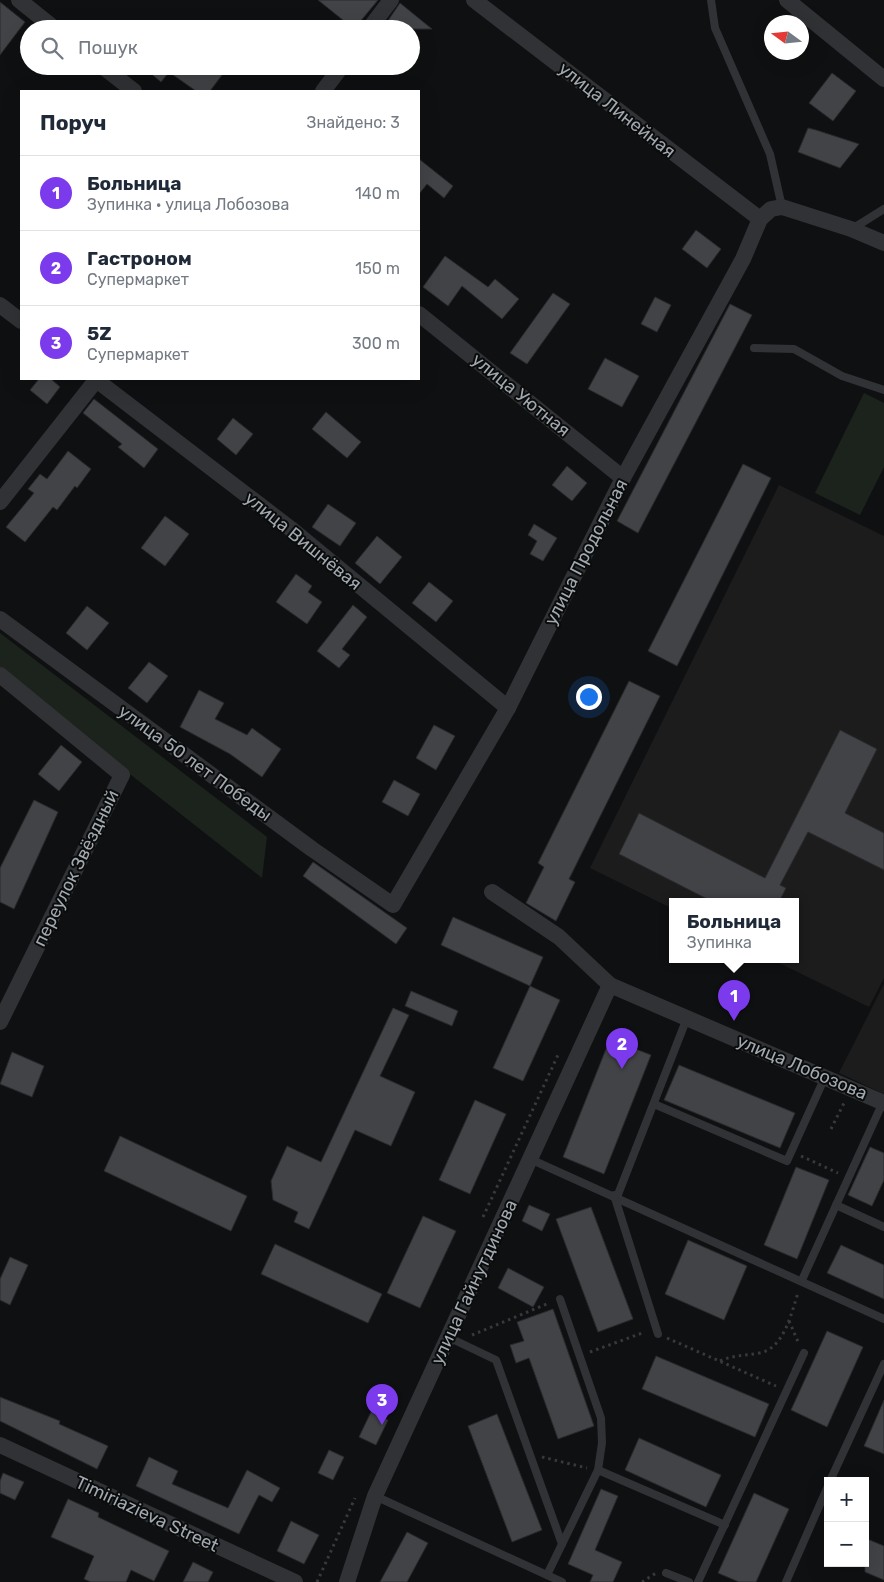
<!DOCTYPE html>
<html lang="uk">
<meta charset="utf-8">
<style>
:root{--surface:#fff;--page:#f6f6f7;--text:#1f2937;--muted:#747a83;--line:#e0e1e3;--accent:#7c3aed}
body{margin:0;font-family:Rubik,sans-serif;background:var(--page);color:var(--text)}
.controls{position:absolute;right:15px;bottom:15px;display:grid;overflow:hidden;border-radius:0px;box-shadow:0 5px 20px #0002}
.controls button{width:45px;height:45px;display:grid;place-items:center;padding:0;border:0;border-bottom:1px solid var(--line);background:var(--surface);color:var(--text);font:25px sans-serif}
.compass{position:absolute;left:764px;top:15px;width:45px;height:45px;border-radius:50%;background:var(--surface);box-shadow:0 5px 20px #0002;rotate:285deg}
.you{position:absolute;left:588px;top:696px;width:18px;height:18px;margin:-12px;border:4px solid #fff;border-radius:50%;background:#1a73e8;box-shadow:0 0 0 8px #1a73e833}
.badge{display:grid;place-items:center;width:32px;height:32px;border-radius:50%;background:var(--accent);color:#fff;font-size:16px;font-weight:700}
.pin{position:absolute;translate:-50% -41px;filter:drop-shadow(0 1px 2px #0008)}
.pin::after{content:'';position:absolute;top:26px;width:18px;height:15px;background:inherit;clip-path:polygon(0 0,100% 0,50% 100%)}
.popup{position:absolute;left:669px;top:898px;width:130px;height:65px;box-sizing:border-box;display:grid;place-content:center;border-radius:0px;background:var(--surface);filter:drop-shadow(0 1px 4px #0005);font-size:16px;white-space:nowrap;color:var(--muted)}
.popup b{font-size:19px;color:var(--text)}
.popup::after{content:'';position:absolute;left:50%;top:100%;margin-left:-10px;border:10px solid transparent;border-top-color:var(--surface)}
.list{margin:0;padding:0;list-style:none}
h2{display:flex;justify-content:space-between;align-items:center;height:65px;margin:0;padding:0 20px;font-size:21px}
h2 small{font-size:16px;font-weight:400;color:var(--muted)}
.list li{display:grid;grid-template-columns:32px 1fr auto;gap:15px;align-items:center;box-sizing:border-box;height:75px;padding:0 20px;border-top:1px solid var(--line)}
.list b{display:block;font-size:19px;white-space:nowrap}
.list p{margin:0;font-size:16px;white-space:nowrap;color:var(--muted)}
.list em{font-size:16px;font-style:normal;color:var(--muted)}
.icon{flex:none;width:28px;height:28px;fill:none;stroke:currentColor;stroke-width:2;stroke-linecap:round;stroke-linejoin:round}
.map{position:relative;flex:none;width:884px;height:1582px;overflow:hidden}
.search{position:absolute;background:var(--surface);box-shadow:0 5px 20px #0002;left:20px;top:20px;width:400px;height:55px;display:flex;align-items:center;gap:12px;box-sizing:border-box;padding:0 18px;border-radius:28px;color:var(--muted);font-size:19px}
.panel{position:absolute;background:var(--surface);box-shadow:0 5px 20px #0002;left:20px;top:90px;width:400px;height:290px;border-radius:0px}
.map>svg:first-child{display:block}
.built{fill:#1c1c1d}
.green{fill:#1c231c}
.building{fill:#414346;stroke:#2a2a2c}
.lines{fill:none;stroke-linecap:round;stroke-linejoin:round}
.path{stroke:#37393c;stroke-width:3;stroke-dasharray:2.5 4;stroke-linecap:butt}
.service{stroke:#313235;stroke-width:8}
.minor{stroke:#313235;stroke-width:16}
.labels{text-anchor:middle;stroke-width:4;stroke-linejoin:round;paint-order:stroke}
.street-label{font-size:18px;fill:#a2a8b0;stroke:#0a0b0b}
</style>
<div class="map">
<svg width="884" height="1582" viewBox="0 0 884 1582">
<rect width="100%" height="100%" fill="#0f1011"/>
<g class="built">
<path d="M 779,485 L 884,536 L 884,978 L 869,1007 L 773,960 L 795,960 L 795,902 L 673,902 L 673,909 L 590,868 Z"/>
<path d="M 884,984 L 884,1094 L 839,1073 Z"/>
</g>
<g class="green">
<path d="M 864,393 L 884,403 L 884,467 L 860,515 L 815,493 Z"/>
<path d="M 0,633 L 267,837 L 262,878 L 0,672 Z"/>
</g>
<g class="building">
<path d="M 318,0 L 378,0 L 354,29 Z"/>
<path d="M 0,2 L 25,22 L 0,55 Z"/>
<path d="M 400,3 L 432,29 L 389,29 L 385,25 Z"/>
<path d="M 142,66 L 210,66 L 222,75 L 210,91 L 196,91 L 169,72 L 161,82 Z"/>
<path d="M 832,73 L 856,91 L 833,121 L 809,103 Z"/>
<path d="M 808,128 L 816,130 L 859,144 L 840,168 L 798,152 Z"/>
<path d="M 419,159 L 453,186 L 444,198 L 427,184 L 419,194 Z"/>
<path d="M 696,230 L 721,249 L 707,268 L 682,249 Z"/>
<path d="M 445,256 L 488,287 L 495,279 L 519,299 L 502,319 L 462,286 L 448,306 L 423,287 Z"/>
<path d="M 553,293 L 570,304 L 527,364 L 510,353 Z"/>
<path d="M 655,297 L 671,305 L 657,332 L 641,324 Z"/>
<path d="M 730,304 L 752,315 L 638,533 L 617,521 Z"/>
<path d="M 605,358 L 639,376 L 622,407 L 588,389 Z"/>
<path d="M 39,379 L 51,379 L 60,387 L 47,404 L 30,390 Z"/>
<path d="M 94,399 L 158,449 L 144,468 L 118,447 L 122,444 L 83,413 Z"/>
<path d="M 326,412 L 361,442 L 347,458 L 312,429 Z"/>
<path d="M 233,418 L 253,434 L 236,455 L 217,439 Z"/>
<path d="M 68,451 L 91,469 L 77,488 L 75,486 L 57,510 L 53,507 L 25,542 L 6,527 L 34,493 L 28,489 L 40,474 L 47,479 Z"/>
<path d="M 743,464 L 771,478 L 677,666 L 648,651 Z"/>
<path d="M 567,466 L 587,483 L 572,501 L 552,485 Z"/>
<path d="M 328,504 L 356,523 L 340,546 L 312,527 Z"/>
<path d="M 165,516 L 189,534 L 165,566 L 141,548 Z"/>
<path d="M 534,524 L 557,538 L 543,561 L 530,554 L 537,541 L 528,535 Z"/>
<path d="M 377,536 L 402,557 L 380,584 L 355,563 Z"/>
<path d="M 296,574 L 312,586 L 308,592 L 322,602 L 307,624 L 276,602 Z"/>
<path d="M 429,582 L 453,601 L 436,622 L 412,603 Z"/>
<path d="M 353,605 L 367,617 L 342,649 L 350,655 L 339,668 L 317,651 Z"/>
<path d="M 87,606 L 109,623 L 87,650 L 66,633 Z"/>
<path d="M 149,662 L 168,676 L 147,703 L 128,688 Z"/>
<path d="M 629,681 L 660,696 L 569,879 L 575,882 L 556,921 L 526,903 L 544,867 L 538,863 Z"/>
<path d="M 199,690 L 224,703 L 215,719 L 247,735 L 252,728 L 281,749 L 262,777 L 230,754 L 180,727 Z"/>
<path d="M 434,725 L 455,736 L 436,770 L 416,758 Z"/>
<path d="M 840,730 L 877,749 L 845,813 L 884,833 L 884,870 L 808,832 L 780,885 L 786,888 L 779,902 L 713,902 L 619,854 L 639,813 L 765,878 Z"/>
<path d="M 61,745 L 82,762 L 59,791 L 38,774 Z"/>
<path d="M 394,780 L 420,794 L 408,816 L 382,802 Z"/>
<path d="M 34,800 L 58,812 L 14,909 L 0,902 L 0,868 Z"/>
<path d="M 313,862 L 407,928 L 396,944 L 303,876 Z"/>
<path d="M 453,917 L 543,957 L 530,986 L 441,945 Z"/>
<path d="M 530,986 L 560,1000 L 523,1081 L 493,1068 Z"/>
<path d="M 411,991 L 458,1011 L 452,1026 L 405,1006 Z"/>
<path d="M 393,1008 L 409,1015 L 380,1076 L 415,1092 L 391,1146 L 355,1130 L 309,1229 L 294,1222 L 298,1212 L 273,1200 L 271,1181 L 287,1146 L 321,1162 Z"/>
<path d="M 610,1039 L 651,1055 L 604,1174 L 563,1157 Z"/>
<path d="M 12,1052 L 44,1066 L 32,1097 L 0,1084 Z"/>
<path d="M 679,1065 L 795,1113 L 780,1148 L 664,1100 Z"/>
<path d="M 475,1100 L 506,1114 L 470,1194 L 439,1180 Z"/>
<path d="M 120,1136 L 247,1196 L 231,1231 L 104,1171 Z"/>
<path d="M 870,1147 L 884,1153 L 884,1180 L 872,1206 L 848,1195 Z"/>
<path d="M 796,1167 L 829,1180 L 797,1259 L 764,1245 Z"/>
<path d="M 529,1205 L 550,1214 L 542,1231 L 522,1221 Z"/>
<path d="M 591,1207 L 633,1319 L 598,1332 L 556,1219 Z"/>
<path d="M 423,1216 L 456,1231 L 420,1308 L 387,1293 Z"/>
<path d="M 688,1240 L 747,1266 L 724,1320 L 665,1294 Z"/>
<path d="M 275,1244 L 382,1294 L 368,1323 L 261,1274 Z"/>
<path d="M 841,1245 L 884,1265 L 884,1299 L 827,1273 Z"/>
<path d="M 10,1257 L 28,1265 L 10,1305 L 0,1300 L 0,1279 Z"/>
<path d="M 508,1268 L 544,1287 L 533,1307 L 498,1288 Z"/>
<path d="M 553,1309 L 594,1426 L 558,1439 L 529,1358 L 516,1363 L 510,1345 L 524,1341 L 517,1322 Z"/>
<path d="M 827,1331 L 863,1347 L 827,1427 L 791,1410 Z"/>
<path d="M 656,1356 L 769,1404 L 755,1437 L 642,1389 Z"/>
<path d="M 0,1397 L 60,1421 L 59,1424 L 108,1446 L 97,1469 L 0,1421 Z"/>
<path d="M 884,1400 L 884,1454 L 864,1446 Z"/>
<path d="M 371,1412 L 388,1420 L 376,1445 L 359,1437 Z"/>
<path d="M 497,1414 L 542,1530 L 512,1542 L 468,1426 Z"/>
<path d="M 639,1438 L 721,1475 L 706,1507 L 625,1470 Z"/>
<path d="M 329,1450 L 344,1457 L 333,1480 L 318,1473 Z"/>
<path d="M 149,1457 L 178,1471 L 172,1484 L 228,1508 L 247,1470 L 280,1488 L 272,1502 L 259,1495 L 239,1534 L 136,1486 Z"/>
<path d="M 3,1473 L 24,1482 L 15,1500 L 0,1493 L 0,1481 Z"/>
<path d="M 601,1489 L 618,1496 L 595,1550 L 622,1562 L 613,1582 L 590,1582 L 593,1575 L 568,1564 Z"/>
<path d="M 754,1493 L 789,1509 L 756,1582 L 739,1582 L 718,1573 Z"/>
<path d="M 68,1499 L 99,1513 L 98,1517 L 169,1551 L 154,1581 L 131,1570 L 126,1582 L 91,1582 L 84,1579 L 94,1556 L 51,1537 Z"/>
<path d="M 291,1521 L 319,1535 L 304,1564 L 277,1551 Z"/>
<path d="M 407,1532 L 428,1543 L 407,1582 L 380,1582 Z"/>
<path d="M 865,1538 L 884,1546 L 884,1580 L 865,1572 Z"/>
<path d="M 193,1562 L 213,1572 L 208,1582 L 183,1582 Z"/>
</g>
<g class="lines">
<g class="path">
<path d="M 831,1129 L 844,1103"/>
<path d="M 801,1156 L 838,1173"/>
<path d="M 483,1217 L 558,1055"/>
<path d="M 789,1321 L 799,1344"/>
<path d="M 472,1335 L 549,1303"/>
<path d="M 667,1338 L 776,1386"/>
<path d="M 590,1352 L 645,1332"/>
<path d="M 720,1361 C 733,1355 744,1356 759,1353 C 784,1349 791,1314 798,1293"/>
<path d="M 542,1457 L 587,1468"/>
<path d="M 317,1582 L 355,1498"/>
<path d="M 642,1582 L 656,1573"/>
</g>
<g class="service">
<path d="M 711,0 L 715,28 L 770,154 L 782,207"/>
<path d="M 852,229 L 884,209"/>
<path d="M 754,348 L 794,349 L 842,376 L 884,390"/>
<path d="M 654,1104 L 787,1161 L 825,1077"/>
<path d="M 530,1159 L 884,1319"/>
<path d="M 614,1195 L 658,1334"/>
<path d="M 617,1197 L 687,1018"/>
<path d="M 836,1205 L 884,1227"/>
<path d="M 802,1280 L 883,1102"/>
<path d="M 448,1337 L 496,1360 L 562,1544"/>
<path d="M 598,1470 L 725,1525"/>
<path d="M 830,1481 L 884,1364"/>
<path d="M 375,1496 L 562,1582"/>
<path d="M 666,1573 L 689,1582"/>
<path d="M 547,1575 L 598,1470 L 602,1443 L 601,1418 L 560,1299"/>
<path d="M 698,1582 L 804,1353"/>
<path d="M 786,1582 L 828,1486"/>
</g>
<g class="minor">
<path d="M 19,0 L 55,29"/>
<path d="M 474,0 L 760,219"/>
<path d="M 787,0 L 884,79"/>
<path d="M 369,29 L 391,0"/>
<path d="M 102,66 L 134,91"/>
<path d="M 323,91 L 342,66"/>
<path d="M 0,305 L 21,321"/>
<path d="M 419,314 L 623,478"/>
<path d="M 95,379 L 291,529 L 508,708"/>
<path d="M 0,502 L 97,379"/>
<path d="M 0,619 L 312,849 L 393,905 L 508,708 L 623,478 L 743,259 L 760,219 L 771,209 L 782,207 L 851,229 L 884,243"/>
<path d="M 0,675 L 122,775 L 0,1022"/>
<path d="M 492,892 L 559,937 L 610,985 L 884,1103"/>
<path d="M 0,1445 L 295,1582"/>
<path d="M 347,1582 L 375,1496 L 610,985"/>
</g>
</g>
<g class="labels">
<g class="street-label">
<text transform="translate(617 110) rotate(38)" y="6">улица Линейная</text>
<text transform="translate(521 395) rotate(39)" y="6">улица Уютная</text>
<text transform="translate(303 541) rotate(39)" y="6">улица Вишнёвая</text>
<text transform="translate(586 552) rotate(-63)" y="6">улица Продольная</text>
<text transform="translate(195 763) rotate(36)" y="6">улица 50 лет Победы</text>
<text transform="translate(76 868) rotate(-64)" y="6">переулок Звёздный</text>
<text transform="translate(802 1067) rotate(23)" y="6">улица Лобозова</text>
<text transform="translate(474 1282) rotate(-65)" y="6">улица Гайнутдинова</text>
<text transform="translate(147 1514) rotate(25)" y="6">Timiriazieva Street</text>
</g>
</g>
</svg>
<div class="controls">
<button>+</button>
<button>−</button>
</div>
<svg class="compass" viewBox="-18 -18 36 36"><path d="M0-13l5 13h-10z" fill="#e53935"/><path d="M0 13l5-13h-10z" fill="#747a83"/></svg>
<div class="you"></div>
<div class="pin badge" style="left:734px;top:1021px">1</div>
<div class="popup"><b>Больница</b>Зупинка</div>
<div class="pin badge" style="left:622px;top:1069px">2</div>
<div class="pin badge" style="left:382px;top:1425px">3</div>
<div class="search"><svg class="icon" aria-label="search" viewBox="0 0 24 24"><circle cx="10" cy="10" r="6"/><path d="M15 15l6 6"/></svg>Пошук</div>
<section class="panel">
<h2>Поруч<small>Знайдено: 3</small></h2>
<ul class="list">
<li><span class="badge">1</span><div><b>Больница</b><p>Зупинка · улица Лобозова</p></div><em>140 m</em></li>
<li><span class="badge">2</span><div><b>Гастроном</b><p>Супермаркет</p></div><em>150 m</em></li>
<li><span class="badge">3</span><div><b>5Z</b><p>Супермаркет</p></div><em>300 m</em></li>
</ul>
</section>
</div>
